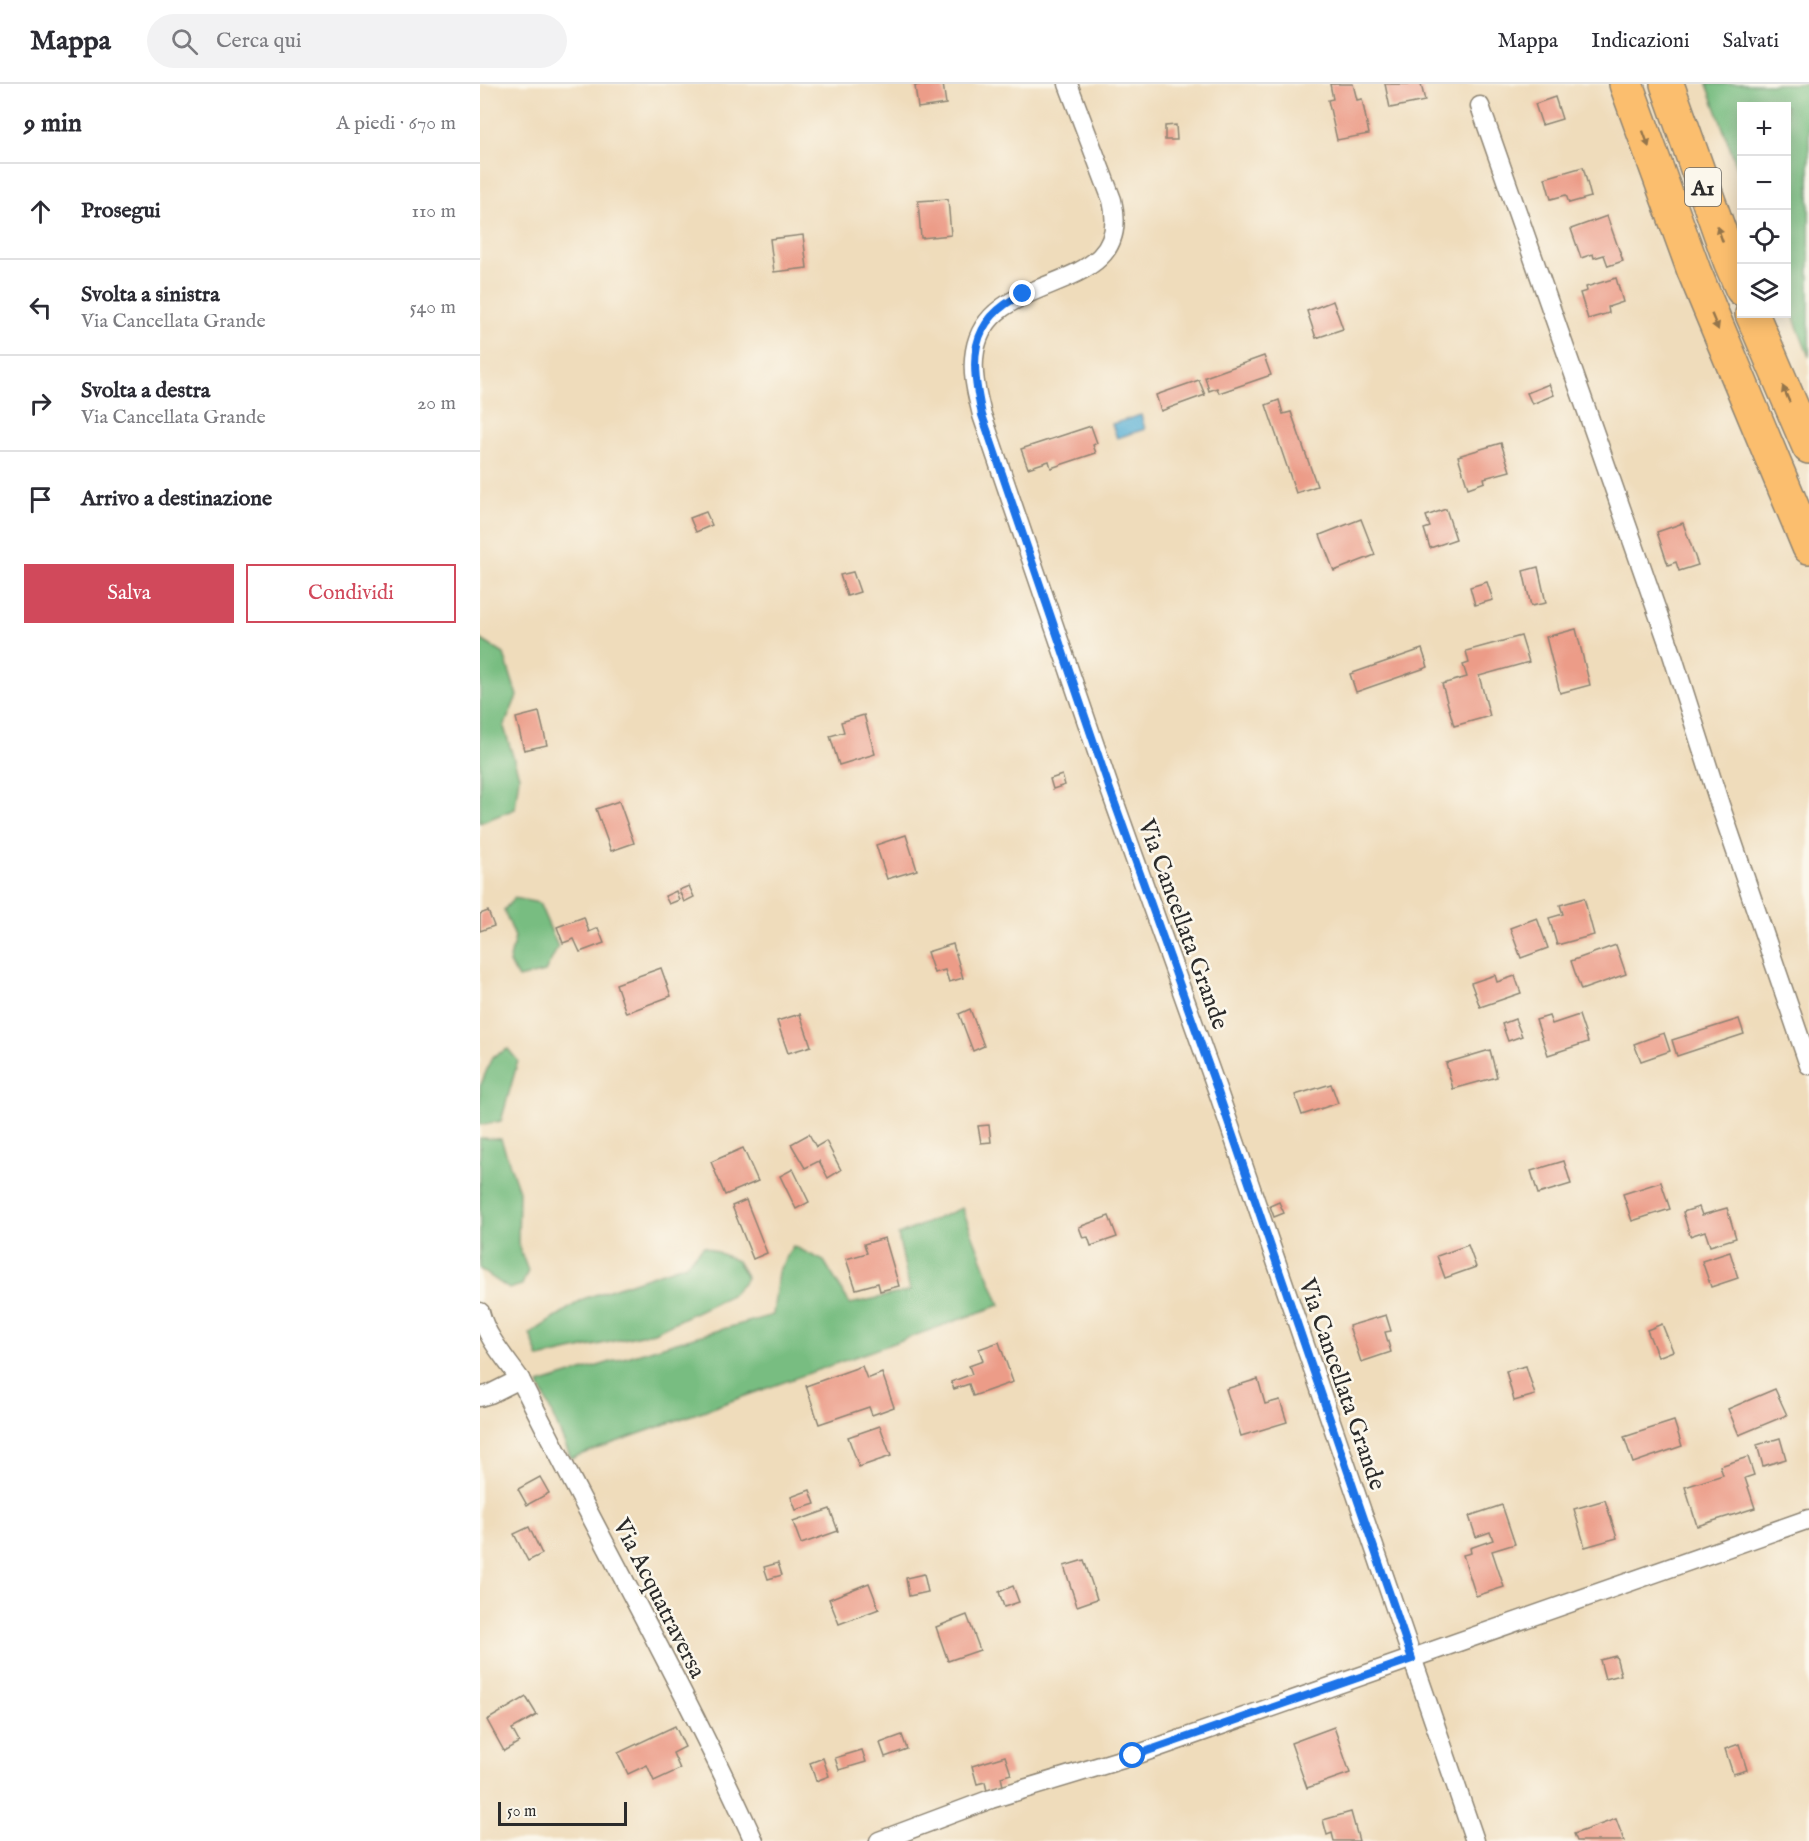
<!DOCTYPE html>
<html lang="it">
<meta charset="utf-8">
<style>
:root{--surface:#fff;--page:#f2f2f3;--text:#2b2b33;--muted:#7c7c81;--line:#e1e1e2;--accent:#d1495b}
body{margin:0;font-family:"IM FELL English",serif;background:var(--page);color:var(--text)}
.controls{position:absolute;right:18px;top:18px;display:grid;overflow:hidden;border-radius:0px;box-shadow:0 3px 15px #0003}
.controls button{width:54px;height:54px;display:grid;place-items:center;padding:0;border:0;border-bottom:2px solid var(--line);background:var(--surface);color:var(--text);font:30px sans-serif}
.scale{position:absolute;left:18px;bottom:15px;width:129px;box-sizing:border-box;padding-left:6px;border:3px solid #2b2b2b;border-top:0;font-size:16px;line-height:21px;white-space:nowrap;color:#2b2b2b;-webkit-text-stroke:4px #fbf7ec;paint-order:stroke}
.stop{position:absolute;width:18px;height:18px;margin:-14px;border:4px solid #1a73e8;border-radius:50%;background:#fff}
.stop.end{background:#1a73e8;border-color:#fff;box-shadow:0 2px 6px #0008}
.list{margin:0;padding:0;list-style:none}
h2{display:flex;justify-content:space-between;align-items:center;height:78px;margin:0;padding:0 24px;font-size:26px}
h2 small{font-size:20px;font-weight:400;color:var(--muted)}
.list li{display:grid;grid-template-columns:39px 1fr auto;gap:18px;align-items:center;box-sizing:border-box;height:96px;padding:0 24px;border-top:2px solid var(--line)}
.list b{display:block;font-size:22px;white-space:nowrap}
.list p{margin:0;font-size:20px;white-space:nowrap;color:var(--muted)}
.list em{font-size:20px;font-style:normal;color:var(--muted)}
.actions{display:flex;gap:12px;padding:18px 24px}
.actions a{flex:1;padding:14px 0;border:2px solid var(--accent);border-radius:0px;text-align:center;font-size:21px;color:var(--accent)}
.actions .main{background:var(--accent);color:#fff}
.icon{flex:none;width:33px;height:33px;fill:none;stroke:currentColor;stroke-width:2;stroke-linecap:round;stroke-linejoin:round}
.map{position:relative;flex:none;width:1329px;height:1757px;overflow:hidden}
header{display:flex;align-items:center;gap:36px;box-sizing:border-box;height:84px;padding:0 30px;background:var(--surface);border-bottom:2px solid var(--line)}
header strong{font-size:28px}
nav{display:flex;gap:33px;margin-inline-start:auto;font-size:21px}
.search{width:420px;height:54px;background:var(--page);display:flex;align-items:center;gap:15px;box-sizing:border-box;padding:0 21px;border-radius:33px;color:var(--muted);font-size:22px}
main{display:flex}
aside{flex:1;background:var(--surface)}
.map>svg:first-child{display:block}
.forest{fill:#78bd81;stroke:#527456;stroke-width:1.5}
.water{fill:#57afd4;stroke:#416d80;stroke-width:1.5}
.building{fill:#ec9c88}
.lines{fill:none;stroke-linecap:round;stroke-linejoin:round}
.street-casing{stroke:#8d8473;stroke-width:21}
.highway-casing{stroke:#8d8473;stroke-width:36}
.street{stroke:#fff;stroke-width:18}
.highway{stroke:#fbbe6e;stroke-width:33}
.oneway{fill:#93744c}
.route{stroke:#1a73e8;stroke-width:8}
.labels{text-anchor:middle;stroke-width:5;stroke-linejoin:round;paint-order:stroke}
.shield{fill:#fbf7ec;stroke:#696865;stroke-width:1.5}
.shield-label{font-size:22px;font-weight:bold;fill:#2b2b2b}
.street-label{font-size:24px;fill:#2b2b2b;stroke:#fbf7ec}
</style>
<header>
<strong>Mappa</strong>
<div class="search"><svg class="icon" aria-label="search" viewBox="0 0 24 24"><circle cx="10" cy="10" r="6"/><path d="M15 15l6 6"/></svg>Cerca qui</div>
<nav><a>Mappa</a><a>Indicazioni</a><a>Salvati</a></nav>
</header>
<main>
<aside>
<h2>9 min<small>A piedi · 670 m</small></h2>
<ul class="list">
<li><svg class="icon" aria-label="ahead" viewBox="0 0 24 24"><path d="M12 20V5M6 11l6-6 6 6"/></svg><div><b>Prosegui</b></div><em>110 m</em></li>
<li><svg class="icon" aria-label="left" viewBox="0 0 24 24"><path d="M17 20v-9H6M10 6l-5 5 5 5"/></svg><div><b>Svolta a sinistra</b><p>Via Cancellata Grande</p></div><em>540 m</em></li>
<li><svg class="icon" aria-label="right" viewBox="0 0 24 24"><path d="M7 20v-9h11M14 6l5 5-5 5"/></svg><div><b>Svolta a destra</b><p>Via Cancellata Grande</p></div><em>20 m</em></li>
<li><svg class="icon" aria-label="arrive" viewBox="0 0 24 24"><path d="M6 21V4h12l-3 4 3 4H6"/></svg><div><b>Arrivo a destinazione</b></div></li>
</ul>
<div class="actions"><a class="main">Salva</a><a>Condividi</a></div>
</aside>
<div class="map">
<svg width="1329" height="1757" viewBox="0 0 1329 1757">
<rect width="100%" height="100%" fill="#fbf7ec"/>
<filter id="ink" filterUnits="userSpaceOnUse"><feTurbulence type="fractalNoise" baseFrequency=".0167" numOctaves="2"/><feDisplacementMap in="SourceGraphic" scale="12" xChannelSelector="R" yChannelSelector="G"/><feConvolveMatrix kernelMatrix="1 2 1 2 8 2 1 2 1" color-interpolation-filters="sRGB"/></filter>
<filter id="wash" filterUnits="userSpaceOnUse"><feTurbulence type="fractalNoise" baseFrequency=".008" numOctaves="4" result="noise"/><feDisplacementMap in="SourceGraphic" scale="24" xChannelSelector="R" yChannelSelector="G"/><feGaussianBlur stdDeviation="1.35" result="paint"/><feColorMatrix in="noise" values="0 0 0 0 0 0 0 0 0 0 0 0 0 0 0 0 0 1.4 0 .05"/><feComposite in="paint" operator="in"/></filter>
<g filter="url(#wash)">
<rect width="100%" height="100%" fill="#efdcbb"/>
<g class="forest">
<path d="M 1227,0 L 1329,0 L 1329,273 L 1307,216 L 1306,22 L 1262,22 L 1261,94 Z"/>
<path d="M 0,555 L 24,570 L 37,612 L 24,643 L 39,692 L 35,725 L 0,739 Z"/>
<path d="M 34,814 L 59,819 L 78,863 L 65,888 L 38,894 L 29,879 L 35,853 L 24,826 Z"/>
<path d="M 28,965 L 38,977 L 21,1037 L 0,1041 L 0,1003 L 12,973 Z"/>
<path d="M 0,1054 L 21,1055 L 39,1107 L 38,1160 L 48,1187 L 42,1201 L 29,1205 L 0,1185 Z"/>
<path d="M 482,1124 L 520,1221 L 91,1374 L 59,1300 L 193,1259 L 293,1231 L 298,1188 L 313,1162 L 344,1177 L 370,1220 L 430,1207 L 418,1151 Z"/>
<path d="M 224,1162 L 257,1177 L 267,1194 L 253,1210 L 174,1248 L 59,1274 L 50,1250 L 103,1215 L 206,1180 Z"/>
</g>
<path class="water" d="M 661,331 L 665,345 L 637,354 L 632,340 Z"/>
<g id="blocks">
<g class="building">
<path d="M 442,0 L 463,0 L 466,20 L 438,24 L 435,2 Z"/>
<path d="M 850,0 L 873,0 L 877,16 L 882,15 L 889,50 L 857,56 L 848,16 L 853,15 Z"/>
<path d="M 905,0 L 941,0 L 945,17 L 910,24 Z"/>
<path d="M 1075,13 L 1082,35 L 1062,41 L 1055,20 Z"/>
<path d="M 696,41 L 697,56 L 685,56 L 685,42 Z"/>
<path d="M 1103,83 L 1111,113 L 1089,119 L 1086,111 L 1071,115 L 1065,94 Z"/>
<path d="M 468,115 L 471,151 L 441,154 L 438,117 Z"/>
<path d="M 1127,132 L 1143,177 L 1128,182 L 1124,171 L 1114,174 L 1113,170 L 1101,174 L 1091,145 Z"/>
<path d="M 323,151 L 327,184 L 294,188 L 290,155 Z"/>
<path d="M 1136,194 L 1143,218 L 1128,223 L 1129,229 L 1108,235 L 1100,209 L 1107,207 L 1106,203 Z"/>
<path d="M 853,217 L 863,245 L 836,254 L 827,227 Z"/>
<path d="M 784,272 L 791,291 L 739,309 L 737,304 L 729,307 L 725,293 Z"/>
<path d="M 719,296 L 725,311 L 681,327 L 676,311 Z"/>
<path d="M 1069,300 L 1074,311 L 1052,320 L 1047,309 Z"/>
<path d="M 799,316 L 803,330 L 811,328 L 837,402 L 816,409 L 786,321 Z"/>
<path d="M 611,342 L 617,359 L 613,361 L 616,369 L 571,384 L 569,377 L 548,384 L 541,365 Z"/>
<path d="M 1021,359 L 1030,387 L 1004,394 L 1005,398 L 988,404 L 978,372 Z"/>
<path d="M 966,425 L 976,455 L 950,464 L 944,445 L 950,443 L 946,432 Z"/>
<path d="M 226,428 L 232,441 L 216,448 L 210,434 Z"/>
<path d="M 881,435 L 895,471 L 854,487 L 840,451 Z"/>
<path d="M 1203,439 L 1218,481 L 1199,487 L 1196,478 L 1188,481 L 1177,448 Z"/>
<path d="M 1058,483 L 1066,519 L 1051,522 L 1043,487 Z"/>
<path d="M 373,488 L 380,508 L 367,512 L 360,491 Z"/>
<path d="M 1007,498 L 1013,516 L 995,521 L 990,503 Z"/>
<path d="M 1096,545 L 1110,601 L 1080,609 L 1066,553 Z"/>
<path d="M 1041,552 L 1049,578 L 999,592 L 1010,632 L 974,642 L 962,600 L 987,593 L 983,581 L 989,579 L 986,567 Z"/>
<path d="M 942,565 L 948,583 L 876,608 L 870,590 Z"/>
<path d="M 59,628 L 67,661 L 44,666 L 36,634 Z"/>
<path d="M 384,631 L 395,670 L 359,681 L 350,652 L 364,648 L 361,638 Z"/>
<path d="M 582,691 L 585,701 L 573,705 L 570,695 Z"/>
<path d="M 139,717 L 154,759 L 131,767 L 116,725 Z"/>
<path d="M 426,751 L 437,786 L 407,795 L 396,761 Z"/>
<path d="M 209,802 L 214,813 L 204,818 L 199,806 Z"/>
<path d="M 196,807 L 199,816 L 189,820 L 185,812 Z"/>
<path d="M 1104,814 L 1114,851 L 1077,861 L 1069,834 L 1083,830 L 1080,821 Z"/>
<path d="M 8,827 L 14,842 L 0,847 L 0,830 Z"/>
<path d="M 104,833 L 109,848 L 118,844 L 124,859 L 100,868 L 94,855 L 83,859 L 77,843 Z"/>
<path d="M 1057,834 L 1068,864 L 1041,874 L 1030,844 Z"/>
<path d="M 473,860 L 483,894 L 469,898 L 465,886 L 454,889 L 447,868 Z"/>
<path d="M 1136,861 L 1146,890 L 1101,906 L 1091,877 Z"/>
<path d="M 181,884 L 191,912 L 146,929 L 136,900 Z"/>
<path d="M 1015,891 L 1017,898 L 1035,892 L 1041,909 L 1000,923 L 991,899 Z"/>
<path d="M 490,925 L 504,962 L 493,967 L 479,930 Z"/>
<path d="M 320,930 L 331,962 L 308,969 L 297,937 Z"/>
<path d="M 1099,931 L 1108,958 L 1068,971 L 1056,936 L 1069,932 L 1072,940 Z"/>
<path d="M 1035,935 L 1042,952 L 1028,957 L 1022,940 Z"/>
<path d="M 1259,935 L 1264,950 L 1197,972 L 1192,956 Z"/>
<path d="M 1184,949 L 1190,967 L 1161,977 L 1154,960 Z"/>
<path d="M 1010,966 L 1017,993 L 973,1005 L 966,979 Z"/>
<path d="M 851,1000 L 858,1019 L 822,1031 L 815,1011 Z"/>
<path d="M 509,1041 L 511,1058 L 501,1059 L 498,1042 Z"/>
<path d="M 329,1050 L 336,1063 L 346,1057 L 361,1086 L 348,1094 L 339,1077 L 325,1084 L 311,1060 Z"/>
<path d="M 263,1064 L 278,1097 L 245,1111 L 231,1078 Z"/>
<path d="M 1084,1077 L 1091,1100 L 1058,1110 L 1051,1087 Z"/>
<path d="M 313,1085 L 329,1118 L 316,1125 L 300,1092 Z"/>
<path d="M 1181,1098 L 1190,1125 L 1152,1137 L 1143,1110 Z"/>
<path d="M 266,1116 L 287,1169 L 273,1175 L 252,1122 Z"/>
<path d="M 799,1118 L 804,1129 L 794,1133 L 790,1122 Z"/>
<path d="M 1219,1123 L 1222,1131 L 1247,1124 L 1256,1154 L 1230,1162 L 1225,1147 L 1210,1152 L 1203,1128 Z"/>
<path d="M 629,1132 L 637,1153 L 611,1162 L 608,1153 L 603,1154 L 599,1143 Z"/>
<path d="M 405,1154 L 419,1202 L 400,1207 L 398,1199 L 376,1205 L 366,1175 L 387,1169 L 384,1160 Z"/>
<path d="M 988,1161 L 996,1183 L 965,1194 L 957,1172 Z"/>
<path d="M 1250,1168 L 1258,1194 L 1231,1203 L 1222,1177 Z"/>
<path d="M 906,1231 L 911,1247 L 905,1248 L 911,1268 L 881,1278 L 869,1242 Z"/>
<path d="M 1182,1240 L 1193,1267 L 1178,1273 L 1167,1246 Z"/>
<path d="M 519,1258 L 533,1298 L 493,1312 L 489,1300 L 474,1305 L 471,1298 L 492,1290 L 489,1282 L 503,1277 L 499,1265 Z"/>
<path d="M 382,1282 L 387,1295 L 402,1289 L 414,1323 L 392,1331 L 389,1323 L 339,1340 L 326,1302 Z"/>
<path d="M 1046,1282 L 1055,1311 L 1034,1317 L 1026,1287 Z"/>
<path d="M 778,1295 L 785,1320 L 800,1316 L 807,1338 L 761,1352 L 746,1305 Z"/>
<path d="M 1295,1305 L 1307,1331 L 1259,1351 L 1248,1325 Z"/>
<path d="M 1194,1337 L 1202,1362 L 1153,1379 L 1144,1353 Z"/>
<path d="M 400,1342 L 411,1372 L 379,1383 L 368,1353 Z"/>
<path d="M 1300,1354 L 1306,1375 L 1283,1382 L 1277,1361 Z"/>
<path d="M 1268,1373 L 1274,1391 L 1265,1394 L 1275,1424 L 1217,1442 L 1205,1403 L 1243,1391 L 1240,1382 Z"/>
<path d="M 60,1393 L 69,1409 L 47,1421 L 38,1405 Z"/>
<path d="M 330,1406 L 335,1420 L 316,1426 L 311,1413 Z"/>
<path d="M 1125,1416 L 1137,1454 L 1105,1463 L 1094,1425 Z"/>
<path d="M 1022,1421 L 1035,1460 L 1012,1467 L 1024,1503 L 996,1512 L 983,1471 L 991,1469 L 990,1464 L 1013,1456 L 1010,1448 L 996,1453 L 989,1432 Z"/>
<path d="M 350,1425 L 358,1447 L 321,1460 L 313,1438 Z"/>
<path d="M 49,1443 L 62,1470 L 48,1477 L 34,1450 Z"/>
<path d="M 604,1476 L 617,1515 L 597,1522 L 584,1482 Z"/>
<path d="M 298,1479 L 302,1491 L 288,1495 L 284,1483 Z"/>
<path d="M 444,1490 L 448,1508 L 429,1512 L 426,1494 Z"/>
<path d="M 389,1499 L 399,1525 L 359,1540 L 349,1515 Z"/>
<path d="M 533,1502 L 539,1518 L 524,1523 L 519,1508 Z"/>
<path d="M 487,1531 L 500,1566 L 468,1577 L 456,1543 Z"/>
<path d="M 1136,1572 L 1141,1591 L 1125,1595 L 1120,1576 Z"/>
<path d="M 46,1613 L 57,1631 L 32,1645 L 39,1658 L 24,1667 L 7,1636 Z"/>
<path d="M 195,1642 L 205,1663 L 193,1669 L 200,1685 L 174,1697 L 167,1681 L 148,1690 L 138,1669 Z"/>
<path d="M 854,1643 L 870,1689 L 827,1704 L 811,1659 Z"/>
<path d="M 422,1651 L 427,1665 L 405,1673 L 400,1659 Z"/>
<path d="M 1259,1660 L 1267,1686 L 1253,1690 L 1245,1665 Z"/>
<path d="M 382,1666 L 386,1678 L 359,1686 L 355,1674 Z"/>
<path d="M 525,1672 L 531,1690 L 521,1693 L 523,1702 L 507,1707 L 505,1698 L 497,1700 L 492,1682 Z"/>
<path d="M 343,1674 L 349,1692 L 336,1697 L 330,1679 Z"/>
<path d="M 871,1728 L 879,1757 L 854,1757 L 852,1749 L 847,1751 L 843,1736 Z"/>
<path d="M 1136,1735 L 1144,1757 L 1097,1757 L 1094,1750 Z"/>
</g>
</g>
</g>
<g filter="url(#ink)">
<use href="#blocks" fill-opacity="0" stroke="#8d8473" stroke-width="1.5"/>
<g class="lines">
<g class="street-casing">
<g id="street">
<path d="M 588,0 L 632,116 C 656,217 509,181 495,267 C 491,289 497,310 502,331 L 628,700 L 738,1008 L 995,1757"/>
<path d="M 1000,22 L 1191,567 L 1240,721 L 1329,981"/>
<path d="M 0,1228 C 6,1253 26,1275 40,1295 L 10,1310 L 0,1313"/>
<path d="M 40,1295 C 117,1449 203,1600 274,1757"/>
<path d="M 399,1757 L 511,1715 L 653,1672 L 1329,1435"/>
</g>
</g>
<g class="highway-casing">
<g id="highway">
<path d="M 1146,0 L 1214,187 L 1329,463"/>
<path d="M 1187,0 L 1250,177 L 1262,205"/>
<path d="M 1272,230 L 1329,363"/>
</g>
</g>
<use href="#street" class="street"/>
<use href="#highway" class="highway"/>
</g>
<defs><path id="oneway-solid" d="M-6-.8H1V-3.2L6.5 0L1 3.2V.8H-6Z" transform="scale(1.5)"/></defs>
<g class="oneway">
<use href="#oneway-solid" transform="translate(1166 55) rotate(70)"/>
<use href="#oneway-solid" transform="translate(1240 150) rotate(-109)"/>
<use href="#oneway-solid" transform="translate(1235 238) rotate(67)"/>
<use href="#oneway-solid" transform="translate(1306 310) rotate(-113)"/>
</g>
</g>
<g class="lines" filter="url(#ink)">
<path class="route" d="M 543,210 C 486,237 491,279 502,331 L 628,700 L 738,1008 L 932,1575 L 653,1672"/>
</g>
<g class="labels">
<rect class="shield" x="1205" y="84" width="36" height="38" rx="4.5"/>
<g class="shield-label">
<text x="1223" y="111">A1</text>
</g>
<g class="street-label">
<text transform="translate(704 840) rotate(70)" y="8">Via Cancellata Grande</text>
<text transform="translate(863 1300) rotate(71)" y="8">Via Cancellata Grande</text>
<text transform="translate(180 1514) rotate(63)" y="8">Via Acquatraversa</text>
</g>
</g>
</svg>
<div class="controls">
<button>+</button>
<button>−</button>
<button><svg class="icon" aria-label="locate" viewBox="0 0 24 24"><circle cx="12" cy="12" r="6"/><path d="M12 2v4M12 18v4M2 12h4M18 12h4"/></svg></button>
<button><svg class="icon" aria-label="layers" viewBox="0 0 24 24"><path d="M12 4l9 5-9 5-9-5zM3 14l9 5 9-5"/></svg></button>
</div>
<div class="scale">50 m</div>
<div class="stop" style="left:653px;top:1672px"></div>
<div class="stop end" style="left:543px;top:210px"></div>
</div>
</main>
